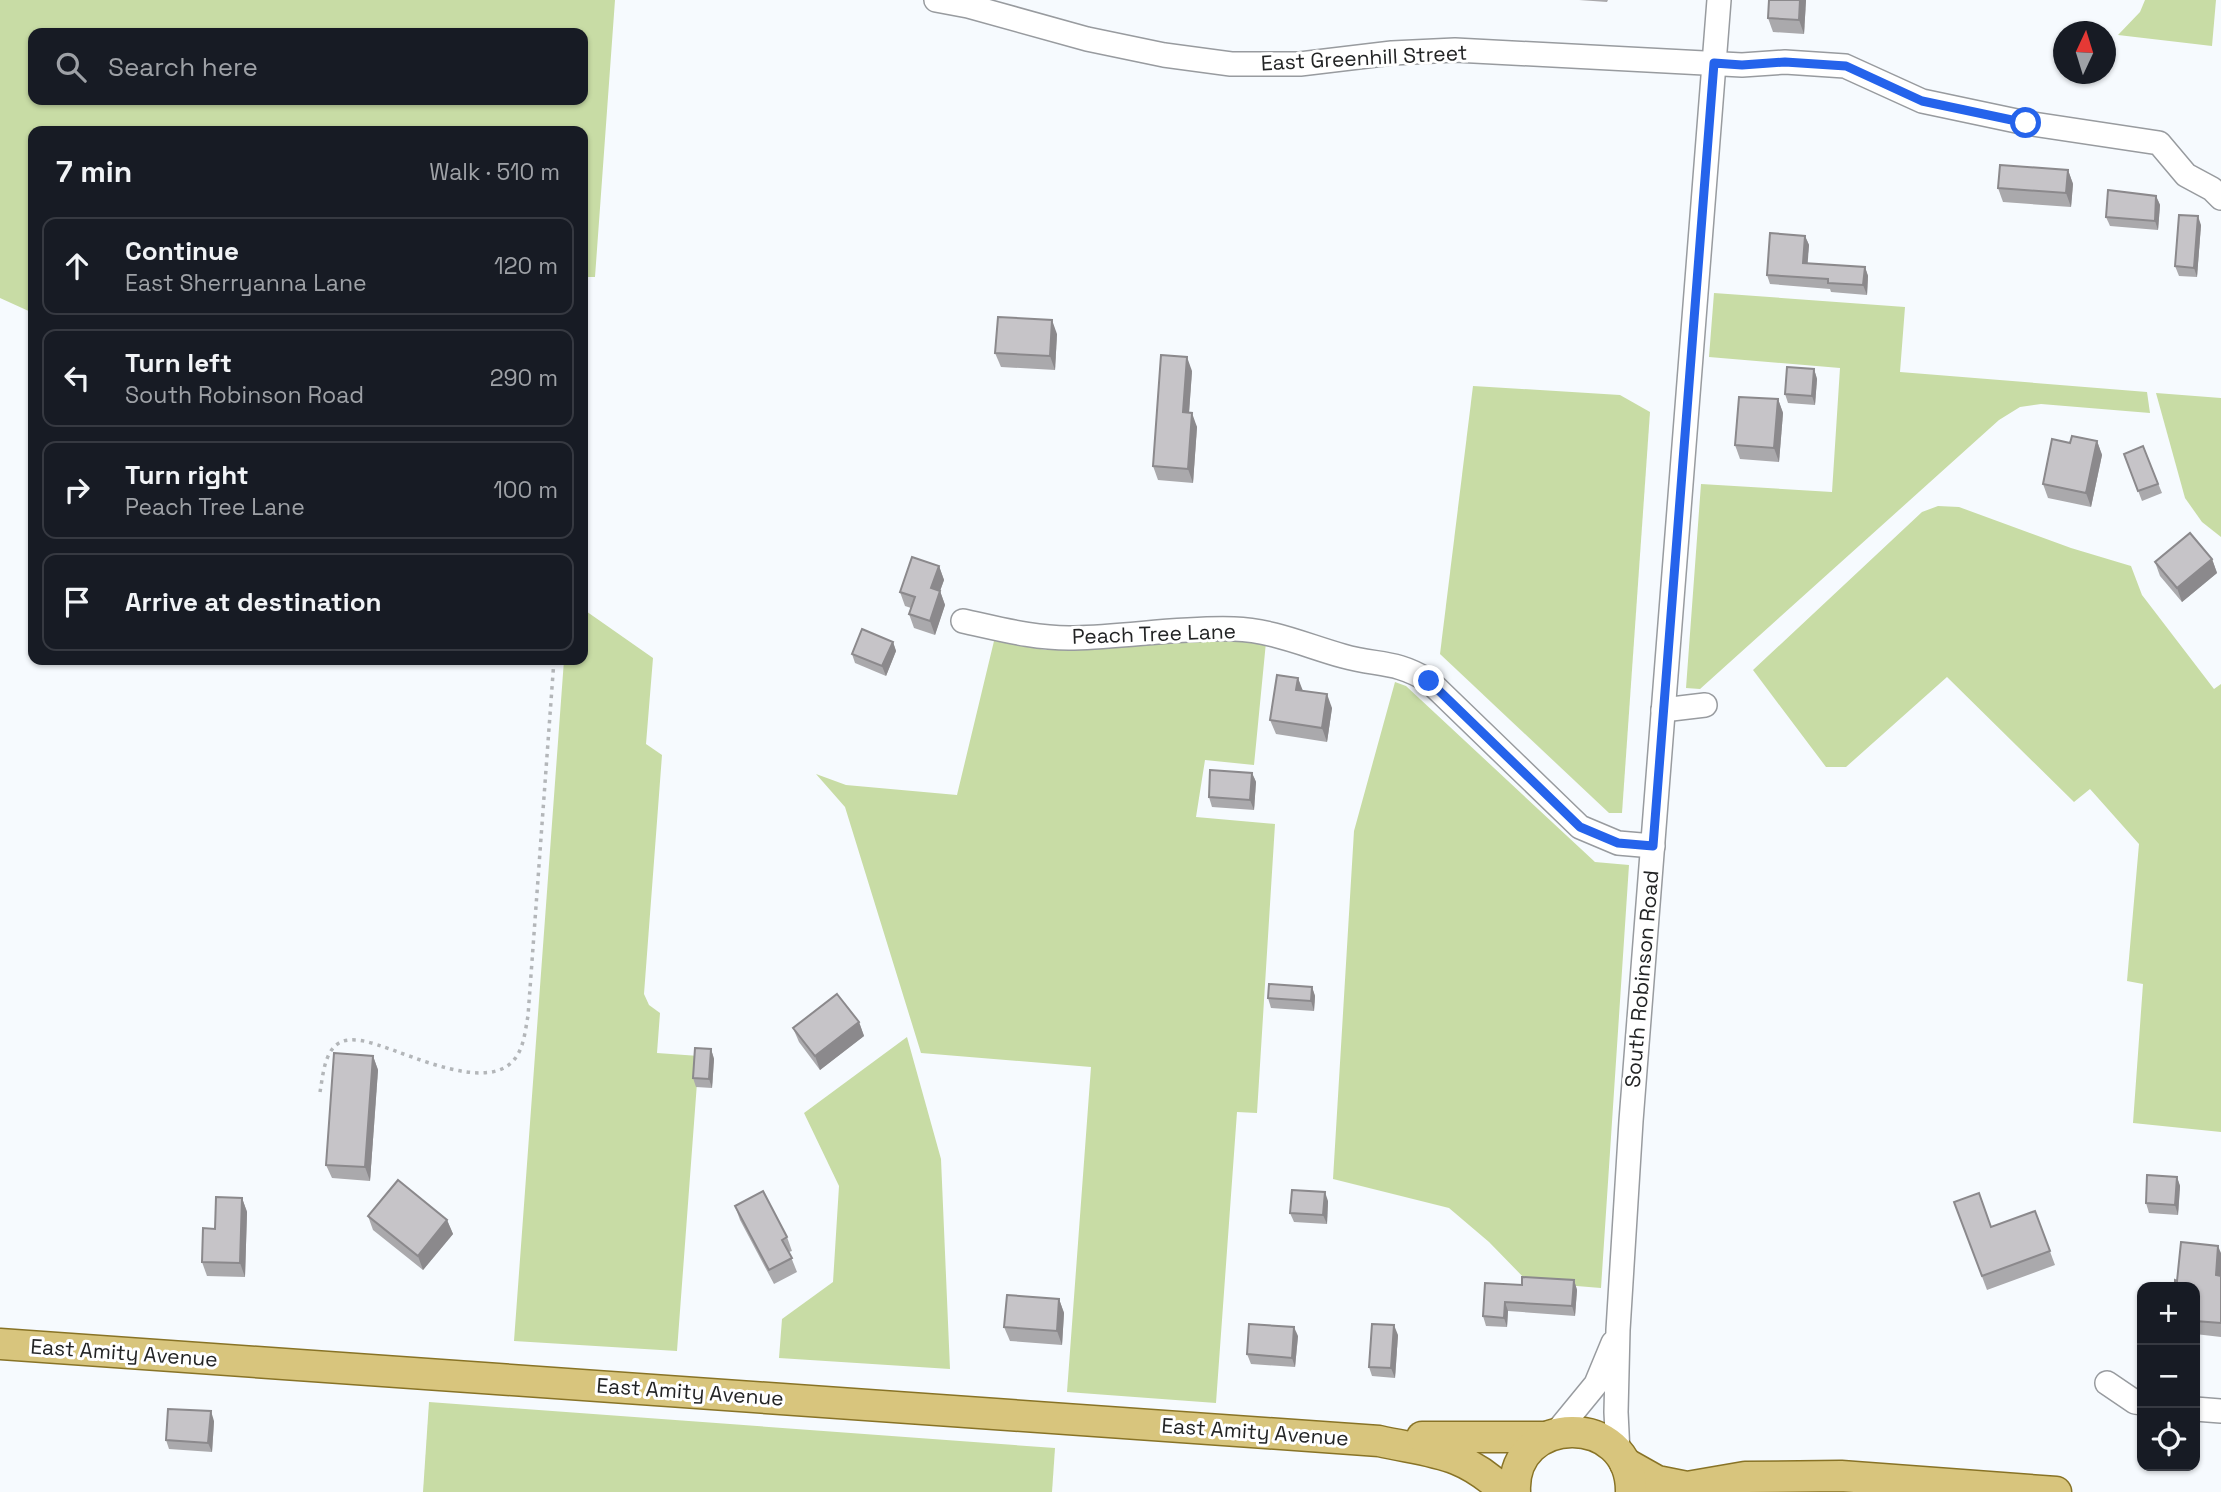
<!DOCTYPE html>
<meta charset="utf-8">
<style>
:root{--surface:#171b24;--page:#20242c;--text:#f1f3f6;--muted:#9ea1a6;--line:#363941}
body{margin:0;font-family:"Space Grotesk",sans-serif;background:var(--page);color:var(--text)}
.controls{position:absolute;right:21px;bottom:21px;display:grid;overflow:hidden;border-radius:14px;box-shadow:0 2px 5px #0004}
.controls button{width:63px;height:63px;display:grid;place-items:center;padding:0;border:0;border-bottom:2px solid var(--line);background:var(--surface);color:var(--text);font:35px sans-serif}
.compass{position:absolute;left:2053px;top:21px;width:63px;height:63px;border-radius:50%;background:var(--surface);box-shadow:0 2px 5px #0004;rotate:4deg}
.stop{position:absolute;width:21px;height:21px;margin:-16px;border:5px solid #2563eb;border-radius:50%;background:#fff}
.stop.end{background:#2563eb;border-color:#fff;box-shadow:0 2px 7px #0008}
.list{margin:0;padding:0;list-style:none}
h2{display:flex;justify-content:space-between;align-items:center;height:91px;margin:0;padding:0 28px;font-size:30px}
h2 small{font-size:23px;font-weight:400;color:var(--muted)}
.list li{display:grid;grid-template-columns:46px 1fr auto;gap:21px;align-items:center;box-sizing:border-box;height:98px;margin:0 14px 14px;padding:0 14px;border:2px solid var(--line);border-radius:14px}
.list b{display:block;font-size:26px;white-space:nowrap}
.list p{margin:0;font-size:23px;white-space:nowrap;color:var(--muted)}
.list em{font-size:23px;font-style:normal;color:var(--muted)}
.icon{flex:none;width:38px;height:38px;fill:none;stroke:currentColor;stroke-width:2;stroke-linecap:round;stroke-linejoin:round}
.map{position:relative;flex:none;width:2221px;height:1492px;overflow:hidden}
.search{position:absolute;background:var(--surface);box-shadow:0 2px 5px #0004;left:28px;top:28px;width:560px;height:77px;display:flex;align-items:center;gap:18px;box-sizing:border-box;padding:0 24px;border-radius:14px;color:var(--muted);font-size:26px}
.panel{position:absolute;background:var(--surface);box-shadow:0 2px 5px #0004;left:28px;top:126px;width:560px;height:539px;border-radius:14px}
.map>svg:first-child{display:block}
.green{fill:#c8dca5;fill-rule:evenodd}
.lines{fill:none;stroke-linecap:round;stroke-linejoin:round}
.minor-casing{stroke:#989b9f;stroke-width:26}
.major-casing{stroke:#887326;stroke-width:33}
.path{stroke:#b3b6b9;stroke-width:3.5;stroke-dasharray:3.5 5;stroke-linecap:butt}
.minor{stroke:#fff;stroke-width:23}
.major{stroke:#d8c57d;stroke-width:30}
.wall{fill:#aaa9ac}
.shaded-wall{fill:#8b898c}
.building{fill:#c6c4c8;stroke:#8b898c;stroke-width:2}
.route{stroke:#2563eb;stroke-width:9}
.labels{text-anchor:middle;stroke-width:6;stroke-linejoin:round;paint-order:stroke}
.street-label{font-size:21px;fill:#232425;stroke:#fff}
</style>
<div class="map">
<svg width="2221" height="1492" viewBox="0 0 2221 1492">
<rect width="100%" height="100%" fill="#f6fafe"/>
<g class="green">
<path d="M 0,0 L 615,0 L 595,277 L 583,277 L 583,131 L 33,131 L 33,313 L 0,298 ZM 33,33 L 583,33 L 583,100 L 33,100 Z"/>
<path d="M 2145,0 L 2216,0 L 2212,46 L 2118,35 L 2140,12 Z"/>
<path d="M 1714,293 L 1905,307 L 1900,372 L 2147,392 L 2150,413 L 2041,404 L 2020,407 L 1999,420 L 1700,689 L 1686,688 L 1701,484 L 1832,492 L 1840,368 L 1709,357 Z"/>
<path d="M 1473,386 L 1620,395 L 1650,412 L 1622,813 L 1609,813 L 1440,654 Z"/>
<path d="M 2156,393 L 2221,398 L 2221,537 L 2202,522 L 2185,498 Z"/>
<path d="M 1938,506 L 1959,507 L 2071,548 L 2131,566 L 2142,595 L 2214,689 L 2221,684 L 2221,1132 L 2133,1123 L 2143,984 L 2127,981 L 2139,844 L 2090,789 L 2074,802 L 1947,677 L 1846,767 L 1826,767 L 1753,670 L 1922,512 Z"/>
<path d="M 583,609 L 653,658 L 646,744 L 662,755 L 644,994 L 649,1005 L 660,1013 L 657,1053 L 699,1056 L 677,1351 L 514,1341 L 564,660 L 583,660 Z"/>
<path d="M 1227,638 L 1266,642 L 1254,765 L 1205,760 L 1196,817 L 1275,824 L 1257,1113 L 1237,1112 L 1216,1403 L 1067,1392 L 1091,1067 L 921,1053 L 845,807 L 816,774 L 846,785 L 957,795 L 994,641 L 1046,650 Z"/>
<path d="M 1395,682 L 1406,686 L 1595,862 L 1629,865 L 1601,1288 L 1528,1282 L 1489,1242 L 1449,1208 L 1333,1179 L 1354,831 Z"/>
<path d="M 907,1037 L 941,1159 L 950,1369 L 779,1358 L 782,1319 L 833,1282 L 839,1186 L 804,1113 Z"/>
<path d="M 429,1402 L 1055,1448 L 1052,1492 L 423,1492 Z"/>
</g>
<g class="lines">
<g class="minor-casing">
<g id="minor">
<path d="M 936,0 L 968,6 L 1087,39 L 1164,55 L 1231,64 L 1300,64 L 1392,53 L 1455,50 L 1742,65 L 1785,62 L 1845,66 L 1922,101 L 2026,123 L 2159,143 L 2186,175 L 2212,189 L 2221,198"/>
<path d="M 963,621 C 1000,629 1036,639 1074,638 C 1127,637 1181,627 1234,629 C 1272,630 1307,646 1343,656 C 1378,666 1395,660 1429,681 L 1580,827 L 1618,843 L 1653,846"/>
<path d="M 1663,710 L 1705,705"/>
<path d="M 2107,1383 L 2135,1402 L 2142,1403"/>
<path d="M 2195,1409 L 2221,1411"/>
<path d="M 1555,1434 L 1596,1384 L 1613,1343"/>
<path d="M 1618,1453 L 1616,1412 L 1618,1330 L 1631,1121 L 1719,0"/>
</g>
</g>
<g class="major-casing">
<g id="major">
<path d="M 0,1344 L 1379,1441 C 1434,1453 1462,1451 1505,1492"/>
<path d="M 1422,1437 L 1546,1437"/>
<path d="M 1625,1463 L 1657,1481 L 1687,1487 L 1745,1477 L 1841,1476 L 2056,1492"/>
<path d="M 1515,1492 C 1511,1413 1632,1411 1631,1492"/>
</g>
</g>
<g class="path">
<path d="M 583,259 L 584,246"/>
<path d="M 320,1092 C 323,1076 324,1052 339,1043 C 351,1036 369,1042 381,1046 C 413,1056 486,1091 513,1061 C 524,1049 525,1031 528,1016 L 554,660"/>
</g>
<use href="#minor" class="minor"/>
<use href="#major" class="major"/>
</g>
<g class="wall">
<path d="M 1579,0 L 1608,0 L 1607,2 Z"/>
<path d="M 1806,0 L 1804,34 L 1773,32 L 1768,18 Z"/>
<path d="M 2068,170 L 2073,184 L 2071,207 L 2003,202 L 1998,188 Z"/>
<path d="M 2156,196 L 2160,205 L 2158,230 L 2110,226 L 2106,217 Z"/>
<path d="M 2201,225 L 2197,277 L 2179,276 L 2175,266 Z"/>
<path d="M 1805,236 L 1809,245 L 1807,263 L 1865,267 L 1868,276 L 1867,295 L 1831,292 L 1830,289 L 1770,284 L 1767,275 Z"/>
<path d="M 1057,334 L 1055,370 L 1001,367 L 995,353 Z"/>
<path d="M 1814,369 L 1817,379 L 1815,405 L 1788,403 L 1785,394 Z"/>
<path d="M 1192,371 L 1189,413 L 1197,427 L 1193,483 L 1158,480 L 1153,466 Z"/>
<path d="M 1778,399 L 1783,413 L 1779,462 L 1740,459 L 1735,445 Z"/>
<path d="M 2097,441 L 2102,455 L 2091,507 L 2048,498 L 2043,484 L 2070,443 Z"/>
<path d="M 2143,446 L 2162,493 L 2142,501 L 2124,454 Z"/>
<path d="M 2212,559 L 2217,573 L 2182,602 L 2160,576 L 2155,562 Z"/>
<path d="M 939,566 L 944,580 L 940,591 L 945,605 L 935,635 L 914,628 L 909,614 L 911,608 L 905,606 L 900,592 Z"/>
<path d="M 893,642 L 896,651 L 886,676 L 855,663 L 852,654 Z"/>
<path d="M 1298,678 L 1302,691 L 1332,708 L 1327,742 L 1276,734 L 1270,720 Z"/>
<path d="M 1252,773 L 1256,782 L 1254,810 L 1212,807 L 1209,797 Z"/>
<path d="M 1312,987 L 1315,996 L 1314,1011 L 1271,1008 L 1268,998 Z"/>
<path d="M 859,1022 L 864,1036 L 820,1070 L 799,1042 L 793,1028 Z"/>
<path d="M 711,1049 L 714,1059 L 712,1088 L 696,1087 L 693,1078 Z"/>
<path d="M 373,1056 L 378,1070 L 370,1181 L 332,1178 L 326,1165 Z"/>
<path d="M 2177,1177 L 2180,1186 L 2178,1215 L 2149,1213 L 2146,1203 Z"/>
<path d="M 242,1198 L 247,1212 L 245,1277 L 207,1276 L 202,1262 L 215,1229 Z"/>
<path d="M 1328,1201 L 1327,1224 L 1294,1222 L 1290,1213 Z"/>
<path d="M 1954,1202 L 1991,1227 L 2035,1211 L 2055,1265 L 1987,1290 Z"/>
<path d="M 735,1206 L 787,1237 L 792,1251 L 789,1252 L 797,1272 L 774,1284 L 740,1220 Z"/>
<path d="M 368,1216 L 447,1220 L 453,1234 L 423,1270 L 373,1230 Z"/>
<path d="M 2221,1253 L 2221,1337 L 2195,1334 L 2195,1287 L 2177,1281 Z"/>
<path d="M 1574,1280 L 1577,1290 L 1575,1316 L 1508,1311 L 1507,1327 L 1486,1326 L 1483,1316 L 1522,1285 Z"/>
<path d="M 1059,1299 L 1064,1313 L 1062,1345 L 1010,1341 L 1004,1327 Z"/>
<path d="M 1398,1335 L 1395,1378 L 1372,1376 L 1369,1367 Z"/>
<path d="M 1298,1336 L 1295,1367 L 1251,1364 L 1247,1354 Z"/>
<path d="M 214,1421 L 212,1452 L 169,1449 L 166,1440 Z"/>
</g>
<g class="shaded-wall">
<path d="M 1800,0 L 1806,0 L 1804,34 L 1799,20 Z"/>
<path d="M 2068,170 L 2073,184 L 2071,207 L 2066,193 Z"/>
<path d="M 2156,196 L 2160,205 L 2158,230 L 2155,221 Z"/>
<path d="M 2198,216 L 2201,225 L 2197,277 L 2194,268 Z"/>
<path d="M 1805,236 L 1809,245 L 1807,272 L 1803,263 Z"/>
<path d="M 1865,267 L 1868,276 L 1867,295 L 1863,285 Z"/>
<path d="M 1052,320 L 1057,334 L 1055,370 L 1050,356 Z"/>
<path d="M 1187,357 L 1192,371 L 1188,426 L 1183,412 Z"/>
<path d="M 1814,369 L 1817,379 L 1815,405 L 1812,396 Z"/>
<path d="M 1778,399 L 1783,413 L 1779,462 L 1774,448 Z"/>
<path d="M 1192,413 L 1197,427 L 1193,483 L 1188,469 Z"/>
<path d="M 2097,441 L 2102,455 L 2091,507 L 2086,493 Z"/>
<path d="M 2212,559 L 2217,573 L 2182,602 L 2177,588 Z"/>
<path d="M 939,566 L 944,580 L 940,591 L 945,605 L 935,635 L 930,621 L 931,588 Z"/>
<path d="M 893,642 L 896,651 L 886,676 L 882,666 Z"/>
<path d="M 1298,678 L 1303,691 L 1296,690 Z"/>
<path d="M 1327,694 L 1332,708 L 1327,742 L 1322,728 Z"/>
<path d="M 1252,773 L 1256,782 L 1254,810 L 1250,800 Z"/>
<path d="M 1312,987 L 1315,996 L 1314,1011 L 1311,1001 Z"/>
<path d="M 859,1022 L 864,1036 L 820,1070 L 815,1056 Z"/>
<path d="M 711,1049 L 714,1059 L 712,1088 L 709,1079 Z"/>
<path d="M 373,1056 L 378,1070 L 370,1181 L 365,1167 Z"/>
<path d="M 2177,1177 L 2180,1186 L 2178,1215 L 2175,1205 Z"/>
<path d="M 1325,1192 L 1328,1201 L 1327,1224 L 1323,1215 Z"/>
<path d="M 242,1198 L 247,1212 L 245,1277 L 240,1263 Z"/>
<path d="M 447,1220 L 453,1234 L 423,1270 L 418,1256 Z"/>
<path d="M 2218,1246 L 2221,1253 L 2221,1289 L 2216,1275 Z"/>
<path d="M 1574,1280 L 1577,1290 L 1575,1316 L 1572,1306 Z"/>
<path d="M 1059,1299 L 1064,1313 L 1062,1345 L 1057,1331 Z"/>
<path d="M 1505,1302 L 1508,1311 L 1507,1327 L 1504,1318 Z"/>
<path d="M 1394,1325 L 1398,1335 L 1395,1378 L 1391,1368 Z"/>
<path d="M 1294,1327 L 1298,1336 L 1295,1367 L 1292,1358 Z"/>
<path d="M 211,1411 L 214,1421 L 212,1452 L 208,1443 Z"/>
</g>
<g class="building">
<path d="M 1769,0 L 1800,0 L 1799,20 L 1768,18 Z"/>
<path d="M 2000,165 L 2068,170 L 2066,193 L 1998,188 Z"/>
<path d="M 2108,190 L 2156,196 L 2155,221 L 2106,217 Z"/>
<path d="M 2179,215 L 2198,216 L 2194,268 L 2175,266 Z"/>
<path d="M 1770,233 L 1805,236 L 1803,263 L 1865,267 L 1863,285 L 1828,283 L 1828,279 L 1767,275 Z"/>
<path d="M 998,317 L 1052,320 L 1050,356 L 995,353 Z"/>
<path d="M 1161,355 L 1187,357 L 1183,412 L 1192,413 L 1188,469 L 1153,466 Z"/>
<path d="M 1787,367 L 1814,369 L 1812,396 L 1785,394 Z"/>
<path d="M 1739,397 L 1778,399 L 1774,448 L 1735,445 Z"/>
<path d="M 2072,436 L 2097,441 L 2086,493 L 2043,484 L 2052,439 L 2070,443 Z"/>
<path d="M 2143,446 L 2158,484 L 2138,491 L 2124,454 Z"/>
<path d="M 2190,533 L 2212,559 L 2177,588 L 2155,562 Z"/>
<path d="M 912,557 L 939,566 L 931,588 L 940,591 L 930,621 L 909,614 L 915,597 L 900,592 Z"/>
<path d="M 862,629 L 893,642 L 882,666 L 852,654 Z"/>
<path d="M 1277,675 L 1298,678 L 1296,690 L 1327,694 L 1322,728 L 1270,720 Z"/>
<path d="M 1210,770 L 1252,773 L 1250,800 L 1209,797 Z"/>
<path d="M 1269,984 L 1312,987 L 1311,1001 L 1268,998 Z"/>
<path d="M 837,994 L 859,1022 L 815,1056 L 793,1028 Z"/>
<path d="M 695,1048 L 711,1049 L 709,1079 L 693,1078 Z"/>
<path d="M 334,1053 L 373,1056 L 365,1167 L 326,1165 Z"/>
<path d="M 2147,1175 L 2177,1177 L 2175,1205 L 2146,1203 Z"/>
<path d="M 398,1180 L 447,1220 L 418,1256 L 368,1216 Z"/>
<path d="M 1292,1190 L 1325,1192 L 1323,1215 L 1290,1213 Z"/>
<path d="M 763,1191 L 787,1237 L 782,1240 L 792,1258 L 769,1270 L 735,1206 Z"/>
<path d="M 1979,1193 L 1991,1227 L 2035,1211 L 2050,1251 L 1982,1276 L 1954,1202 Z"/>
<path d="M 216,1197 L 242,1198 L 240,1263 L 202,1262 L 203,1228 L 215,1229 Z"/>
<path d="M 2181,1242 L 2218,1246 L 2216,1275 L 2221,1276 L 2221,1323 L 2195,1321 L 2195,1287 L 2175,1287 L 2175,1280 L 2177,1281 Z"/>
<path d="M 1522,1277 L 1574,1280 L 1572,1306 L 1505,1302 L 1504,1318 L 1483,1316 L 1485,1283 L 1522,1285 Z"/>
<path d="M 1007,1295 L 1059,1299 L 1057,1331 L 1004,1327 Z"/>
<path d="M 1249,1324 L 1294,1327 L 1292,1358 L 1247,1354 Z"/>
<path d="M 1372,1324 L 1394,1325 L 1391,1368 L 1369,1367 Z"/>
<path d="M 168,1409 L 211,1411 L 208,1443 L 166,1440 Z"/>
</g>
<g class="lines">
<path class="route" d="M 1429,681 L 1580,827 L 1618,843 L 1653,846 L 1714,63 L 1742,65 L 1785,62 L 1846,66 L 1922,101 L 2026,123"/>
</g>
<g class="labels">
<g class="street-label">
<text transform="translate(1364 58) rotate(-3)" y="7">East Greenhill Street</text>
<text transform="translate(1154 634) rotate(-2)" y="7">Peach Tree Lane</text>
<text transform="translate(1642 979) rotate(-85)" y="7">South Robinson Road</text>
<text transform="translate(124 1353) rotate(4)" y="7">East Amity Avenue</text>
<text transform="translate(690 1392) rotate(4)" y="7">East Amity Avenue</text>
<text transform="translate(1255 1432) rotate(4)" y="7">East Amity Avenue</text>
</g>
</g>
</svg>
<div class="controls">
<button>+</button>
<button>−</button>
<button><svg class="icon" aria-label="locate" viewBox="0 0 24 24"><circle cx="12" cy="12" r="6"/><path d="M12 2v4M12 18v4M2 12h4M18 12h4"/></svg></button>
</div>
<svg class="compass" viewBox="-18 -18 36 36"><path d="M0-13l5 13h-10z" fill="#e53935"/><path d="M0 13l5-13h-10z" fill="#9ea1a6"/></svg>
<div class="stop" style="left:2026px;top:123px"></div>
<div class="stop end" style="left:1429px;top:681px"></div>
<div class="search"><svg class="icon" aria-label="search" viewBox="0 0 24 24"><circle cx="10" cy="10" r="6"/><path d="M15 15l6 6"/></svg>Search here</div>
<section class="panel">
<h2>7 min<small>Walk · 510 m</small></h2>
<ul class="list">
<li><svg class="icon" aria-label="ahead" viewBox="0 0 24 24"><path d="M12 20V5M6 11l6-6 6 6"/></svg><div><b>Continue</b><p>East Sherryanna Lane</p></div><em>120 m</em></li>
<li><svg class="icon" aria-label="left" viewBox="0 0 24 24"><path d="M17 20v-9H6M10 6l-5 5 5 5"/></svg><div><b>Turn left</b><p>South Robinson Road</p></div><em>290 m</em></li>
<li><svg class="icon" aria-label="right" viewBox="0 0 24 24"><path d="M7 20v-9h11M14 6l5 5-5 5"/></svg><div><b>Turn right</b><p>Peach Tree Lane</p></div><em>100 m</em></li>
<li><svg class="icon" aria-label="arrive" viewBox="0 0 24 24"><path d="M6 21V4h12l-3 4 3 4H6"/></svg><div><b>Arrive at destination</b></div></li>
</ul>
</section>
</div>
